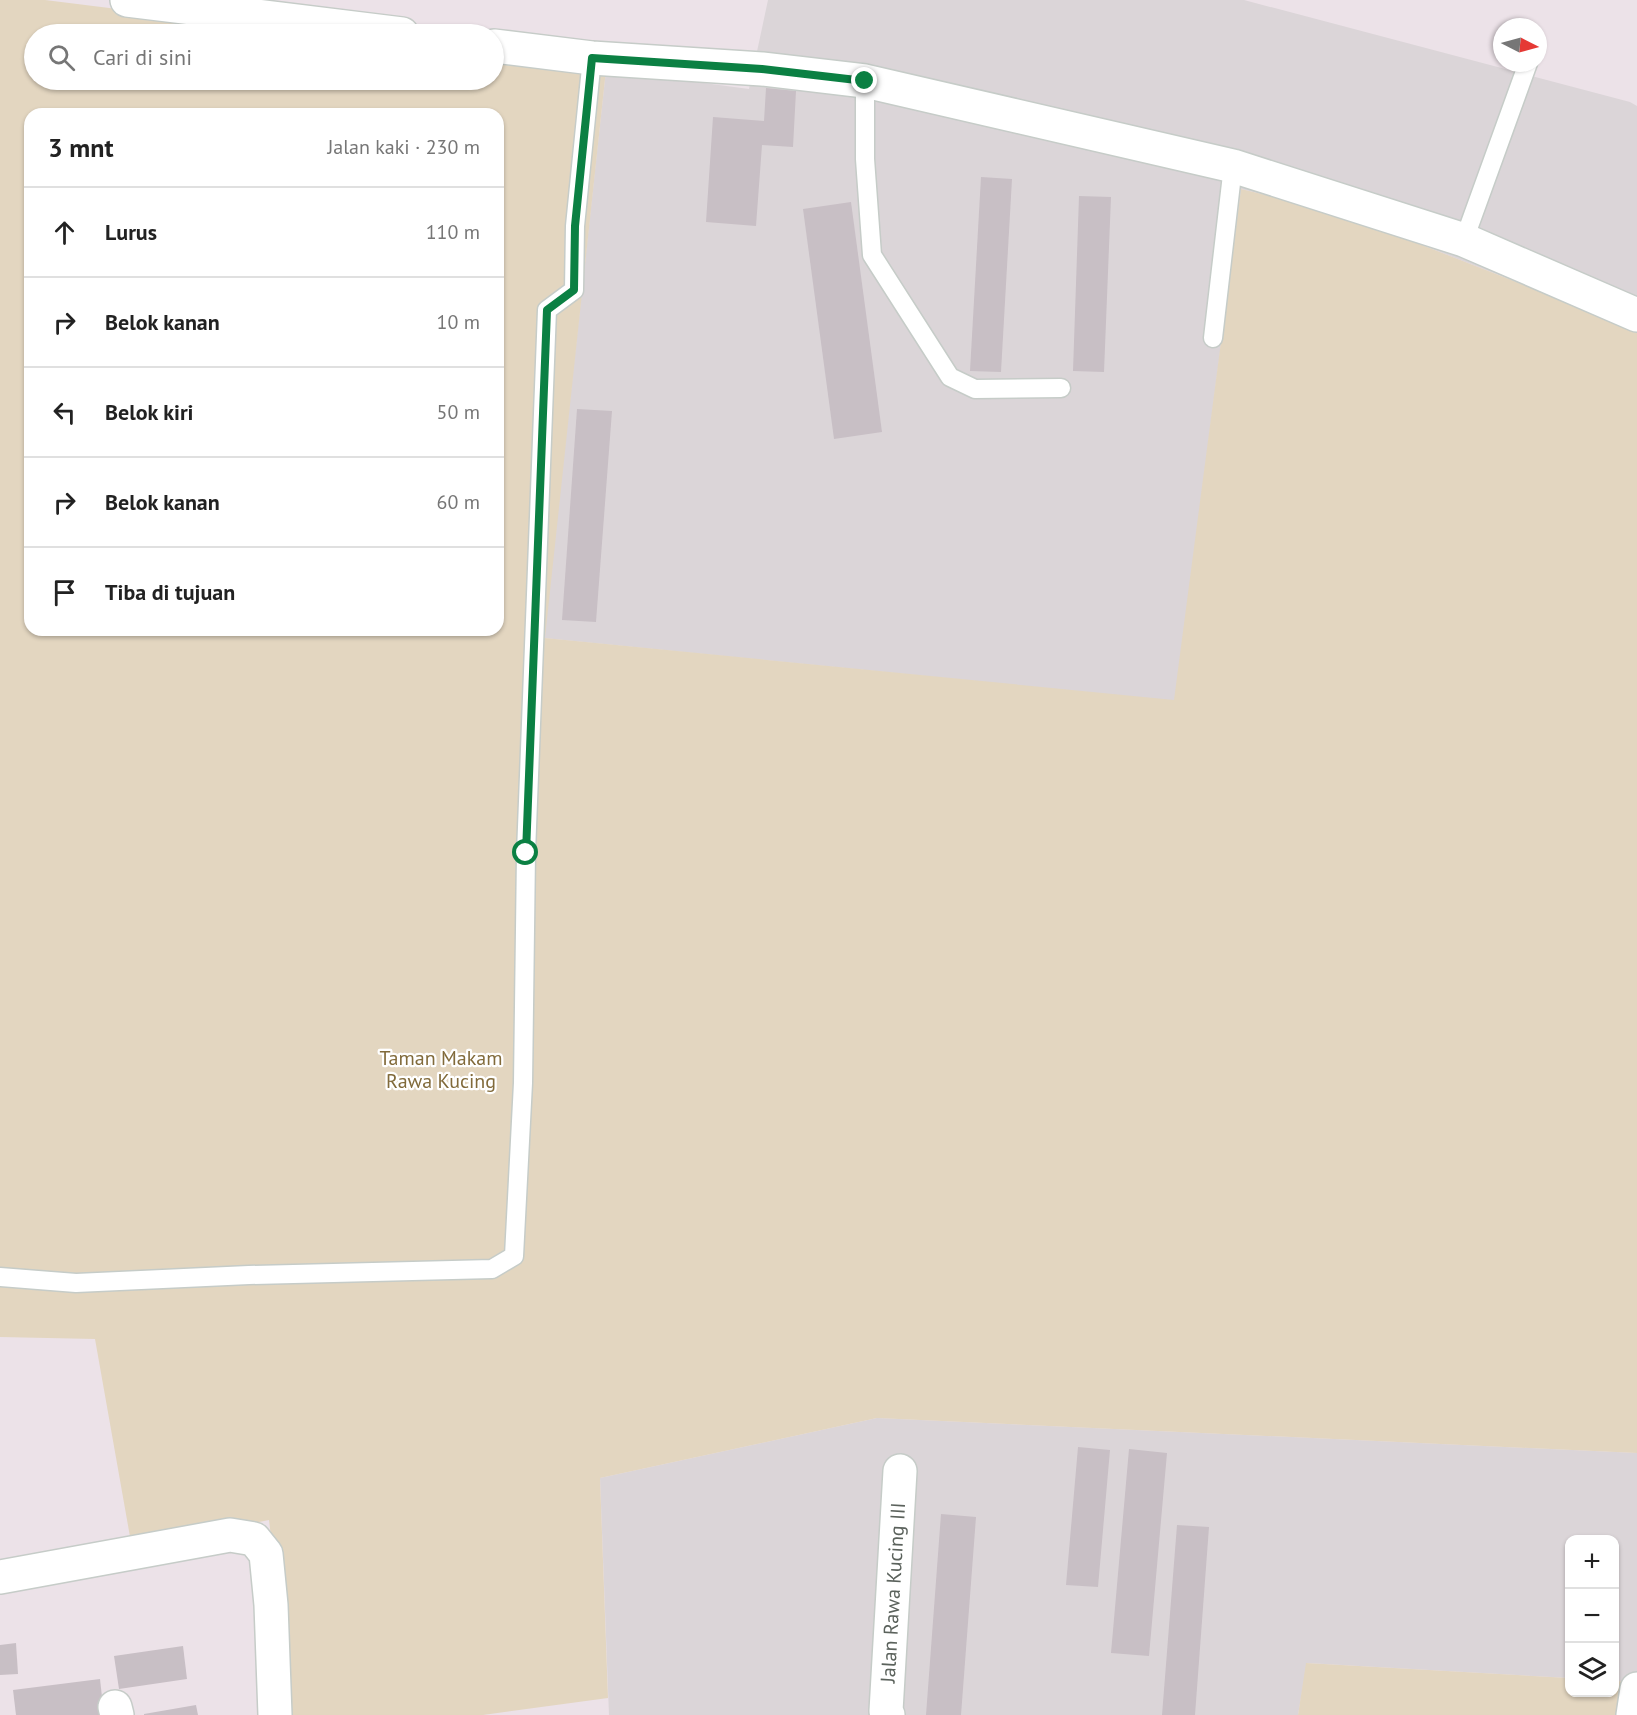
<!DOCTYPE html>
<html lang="id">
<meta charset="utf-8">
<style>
:root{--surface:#fff;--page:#f6f6f6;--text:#222;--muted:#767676;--line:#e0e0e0}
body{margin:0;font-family:"PT Sans",sans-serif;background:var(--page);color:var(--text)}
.controls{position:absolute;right:18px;bottom:18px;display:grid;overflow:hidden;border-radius:12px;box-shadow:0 2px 4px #0004}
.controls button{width:54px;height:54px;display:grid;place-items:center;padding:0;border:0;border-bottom:2px solid var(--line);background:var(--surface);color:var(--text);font:30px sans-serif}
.compass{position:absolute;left:1493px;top:18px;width:54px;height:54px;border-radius:50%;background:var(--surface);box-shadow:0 2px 4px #0004;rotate:96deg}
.stop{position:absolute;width:18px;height:18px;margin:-14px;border:4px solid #0b8043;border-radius:50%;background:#fff}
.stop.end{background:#0b8043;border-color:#fff;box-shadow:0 2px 6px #0008}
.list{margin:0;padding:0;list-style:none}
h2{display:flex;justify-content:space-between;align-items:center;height:78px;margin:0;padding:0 24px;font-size:26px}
h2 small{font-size:20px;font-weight:400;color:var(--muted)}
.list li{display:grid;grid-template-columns:39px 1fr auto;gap:18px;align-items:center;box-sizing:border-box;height:90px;padding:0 24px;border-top:2px solid var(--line)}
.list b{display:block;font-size:22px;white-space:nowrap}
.list em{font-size:20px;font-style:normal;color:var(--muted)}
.icon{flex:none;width:33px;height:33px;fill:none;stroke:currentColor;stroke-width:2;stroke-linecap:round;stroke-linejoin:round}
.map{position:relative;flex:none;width:1637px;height:1715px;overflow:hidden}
.search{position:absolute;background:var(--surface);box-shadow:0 2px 4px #0004;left:24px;top:24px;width:480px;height:66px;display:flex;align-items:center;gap:15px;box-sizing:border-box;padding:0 21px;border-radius:33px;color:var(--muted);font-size:22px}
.panel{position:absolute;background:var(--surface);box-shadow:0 2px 4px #0004;left:24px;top:108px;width:480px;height:528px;border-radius:18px}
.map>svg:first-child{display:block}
.industrial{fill:#dbd5d8}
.green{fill:#e3d6c0;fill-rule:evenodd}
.building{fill:#c8bfc5}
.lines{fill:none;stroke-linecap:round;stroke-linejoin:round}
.lane-casing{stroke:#c6ccc8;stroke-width:21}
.street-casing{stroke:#c6ccc8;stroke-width:36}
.lane{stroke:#fff;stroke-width:18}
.street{stroke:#fff;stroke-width:33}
.route{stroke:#0b8043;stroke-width:8}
.labels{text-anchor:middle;stroke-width:4.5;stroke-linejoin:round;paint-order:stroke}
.park-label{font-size:20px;fill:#816a3a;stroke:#fff}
.street-label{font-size:20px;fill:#5b625c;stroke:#fff}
</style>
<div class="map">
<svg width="1637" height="1715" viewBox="0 0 1637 1715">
<rect width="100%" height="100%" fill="#ece2e8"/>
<g class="industrial">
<path d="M 768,0 L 1244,0 L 1630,102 L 1637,106 L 1637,329 L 1340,213 L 1241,189 L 1175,701 L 544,638 L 606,70 L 749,89 Z"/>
<path d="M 877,1418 L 1637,1453 L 1637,1682 L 1615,1681 L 1614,1540 L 1570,1540 L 1569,1678 L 1307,1663 L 1298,1715 L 609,1715 L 600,1478 Z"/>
</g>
<g class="green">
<path d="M 0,0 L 45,0 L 319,34 L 34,34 L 34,80 L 494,80 L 494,56 L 606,70 L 545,638 L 1174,700 L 1241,189 L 1340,213 L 1637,329 L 1637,1453 L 877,1418 L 600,1478 L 608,1698 L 483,1715 L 292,1715 L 269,1520 L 132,1548 L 95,1339 L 0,1337 ZM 30,114 L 498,114 L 498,630 L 30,630 Z"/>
<path d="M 1306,1663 L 1569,1678 L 1570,1692 L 1614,1692 L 1615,1681 L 1637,1682 L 1637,1715 L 1298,1715 Z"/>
</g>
<g class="building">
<path d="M 766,88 L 796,91 L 793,147 L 762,145 L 756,226 L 706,222 L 713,117 L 764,121 Z"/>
<path d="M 981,177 L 1012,179 L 1001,372 L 970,371 Z"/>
<path d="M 1079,196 L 1111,197 L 1104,372 L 1073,371 Z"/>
<path d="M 851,202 L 882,432 L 834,439 L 803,209 Z"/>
<path d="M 577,409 L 612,411 L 596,622 L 562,620 Z"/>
<path d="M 1078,1447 L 1110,1450 L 1098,1587 L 1066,1585 Z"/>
<path d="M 1129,1449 L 1167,1453 L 1149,1656 L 1111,1653 Z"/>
<path d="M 941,1514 L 976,1517 L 961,1715 L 926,1715 Z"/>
<path d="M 1177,1525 L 1209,1527 L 1195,1715 L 1162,1715 Z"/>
<path d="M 16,1643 L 18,1674 L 0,1675 L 0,1645 Z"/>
<path d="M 183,1646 L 187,1679 L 119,1689 L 114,1656 Z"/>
<path d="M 100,1679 L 104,1715 L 16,1715 L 13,1690 Z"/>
<path d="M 196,1705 L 198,1715 L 144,1715 L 144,1714 Z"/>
</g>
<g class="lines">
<g class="lane-casing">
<g id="lane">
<path d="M 865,81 L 865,159 L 872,255 L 950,377 L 975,389 L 1061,388"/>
<path d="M 1464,240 L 1528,63"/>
<path d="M 1213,338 L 1233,166"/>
<path d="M 0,1277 L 76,1283 L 249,1275 L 492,1269 L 514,1256 L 523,1083 L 526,853 L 547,310 L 574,290 L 575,226 L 592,58"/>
</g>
</g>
<g class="street-casing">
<g id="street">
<path d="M 127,0 L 402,34"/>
<path d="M 494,46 L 592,58 L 762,69 L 865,81 L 1233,166 L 1464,240 L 1637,315"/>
<path d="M 0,1577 L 230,1535 L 254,1539 L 266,1554 L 271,1605 L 275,1715"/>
<path d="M 115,1707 L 117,1715"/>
<path id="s1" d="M 888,1715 L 886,1711 L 900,1471"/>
<path d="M 1633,1715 L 1637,1689"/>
</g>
</g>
<use href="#lane" class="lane"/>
<use href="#street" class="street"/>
</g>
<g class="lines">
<path class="route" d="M 526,853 L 547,310 L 574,290 L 575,226 L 592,58 L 762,69 L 865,81"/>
</g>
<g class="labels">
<g class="park-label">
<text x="441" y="1065">Taman Makam<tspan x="441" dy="23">Rawa Kucing</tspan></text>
</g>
<g class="street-label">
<text dy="7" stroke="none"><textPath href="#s1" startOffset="123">Jalan Rawa Kucing III</textPath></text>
</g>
</g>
</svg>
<div class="controls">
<button>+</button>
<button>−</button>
<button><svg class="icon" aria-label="layers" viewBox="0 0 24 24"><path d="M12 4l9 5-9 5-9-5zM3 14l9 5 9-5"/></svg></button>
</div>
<svg class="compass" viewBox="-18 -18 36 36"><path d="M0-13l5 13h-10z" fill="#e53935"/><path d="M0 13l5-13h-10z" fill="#767676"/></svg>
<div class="stop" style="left:526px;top:853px"></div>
<div class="stop end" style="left:865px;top:81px"></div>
<div class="search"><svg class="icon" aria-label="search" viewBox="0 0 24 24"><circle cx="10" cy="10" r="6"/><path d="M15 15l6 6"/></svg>Cari di sini</div>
<section class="panel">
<h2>3 mnt<small>Jalan kaki · 230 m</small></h2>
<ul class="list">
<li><svg class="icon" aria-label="ahead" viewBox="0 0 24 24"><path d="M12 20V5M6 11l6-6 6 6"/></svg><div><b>Lurus</b></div><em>110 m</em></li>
<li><svg class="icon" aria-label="right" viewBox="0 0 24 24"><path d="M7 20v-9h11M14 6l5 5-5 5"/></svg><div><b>Belok kanan</b></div><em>10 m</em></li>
<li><svg class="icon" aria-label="left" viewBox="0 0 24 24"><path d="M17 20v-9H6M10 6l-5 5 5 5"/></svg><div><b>Belok kiri</b></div><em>50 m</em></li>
<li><svg class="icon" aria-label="right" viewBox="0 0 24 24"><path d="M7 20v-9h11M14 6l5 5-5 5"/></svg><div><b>Belok kanan</b></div><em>60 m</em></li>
<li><svg class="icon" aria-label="arrive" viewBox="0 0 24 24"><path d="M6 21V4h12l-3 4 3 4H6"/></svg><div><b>Tiba di tujuan</b></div></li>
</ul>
</section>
</div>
